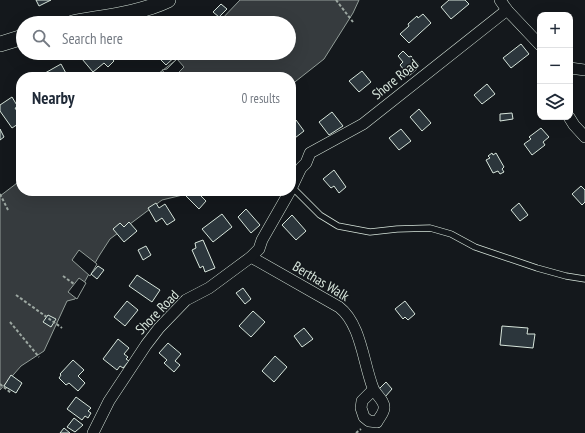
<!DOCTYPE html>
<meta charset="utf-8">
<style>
:root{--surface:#fff;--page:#f2f2f3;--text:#1f2937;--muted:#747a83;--line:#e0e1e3}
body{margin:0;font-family:"PT Sans Narrow",sans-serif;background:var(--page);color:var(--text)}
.controls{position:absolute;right:12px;top:12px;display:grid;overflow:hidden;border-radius:8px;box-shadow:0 4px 16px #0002}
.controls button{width:36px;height:36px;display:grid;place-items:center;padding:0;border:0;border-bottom:1px solid var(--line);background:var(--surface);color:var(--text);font:20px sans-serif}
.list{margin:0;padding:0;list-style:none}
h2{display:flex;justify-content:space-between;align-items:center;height:52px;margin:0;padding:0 16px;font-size:17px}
h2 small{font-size:13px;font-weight:400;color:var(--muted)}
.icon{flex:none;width:22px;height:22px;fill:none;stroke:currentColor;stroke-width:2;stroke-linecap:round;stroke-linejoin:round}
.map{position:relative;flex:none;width:585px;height:433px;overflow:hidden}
.search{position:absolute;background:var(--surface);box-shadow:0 4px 16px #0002;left:16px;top:16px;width:280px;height:44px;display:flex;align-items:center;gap:10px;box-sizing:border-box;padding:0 14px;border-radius:22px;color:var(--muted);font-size:15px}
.panel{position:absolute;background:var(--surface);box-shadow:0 4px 16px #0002;left:16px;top:72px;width:280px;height:124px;border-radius:16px}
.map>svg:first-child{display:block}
.water{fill:#363b3e;stroke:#939e99}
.pier{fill:#14181c;stroke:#939e99}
.building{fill:#2c363c;stroke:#d8e6dc}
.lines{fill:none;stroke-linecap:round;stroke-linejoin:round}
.service-casing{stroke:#d8e6dc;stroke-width:7}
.minor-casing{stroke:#d8e6dc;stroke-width:12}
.secondary-casing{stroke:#d8e6dc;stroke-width:16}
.path{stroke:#9da8a2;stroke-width:2;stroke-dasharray:3 2;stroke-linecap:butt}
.service{stroke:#14181c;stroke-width:5.5}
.minor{stroke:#14181c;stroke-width:11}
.secondary{stroke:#14181c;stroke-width:15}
.labels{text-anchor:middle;stroke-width:3;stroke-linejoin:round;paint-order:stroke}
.street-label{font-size:14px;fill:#d8e6dc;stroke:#14181c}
</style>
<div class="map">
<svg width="585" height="433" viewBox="0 0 585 433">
<rect width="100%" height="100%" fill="#14181c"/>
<g class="water">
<path d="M 240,0 L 359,0 L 353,13 L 324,59 L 291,85 L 291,77 L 154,77 L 185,53 L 289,53 L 289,23 L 218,23 Z"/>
<path d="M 21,180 L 21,191 L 192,191 L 191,193 L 162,200 L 110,239 L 99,256 L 75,299 L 67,301 L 44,351 L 21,366 L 0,390 L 0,196 Z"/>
</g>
<g class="pier">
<path d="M 177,59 L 184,67 L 174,77 L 168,77 L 162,70 L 167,69 Z"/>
<path d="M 79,250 L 97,264 L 90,276 L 72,260 Z"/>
<path d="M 79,278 L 86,283 L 77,299 L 68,292 Z"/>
</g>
<g class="building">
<path d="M 36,0 L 51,0 L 39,6 Z"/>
<path d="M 449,0 L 465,0 L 469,4 L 451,19 L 441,7 Z"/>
<path d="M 221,4 L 227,9 L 219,17 L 213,12 Z"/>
<path d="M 423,14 L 431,23 L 409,43 L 400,34 L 409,26 L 408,24 L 417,16 L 418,18 Z"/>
<path d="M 521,44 L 529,54 L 511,68 L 503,58 Z"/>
<path d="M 403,51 L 409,57 L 411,56 L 420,66 L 409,76 L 400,65 L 403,62 L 398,56 Z"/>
<path d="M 77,53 L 107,53 L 114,61 L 108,67 L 104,63 L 93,72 Z"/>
<path d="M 119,53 L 129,53 L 123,58 Z"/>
<path d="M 162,53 L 176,53 L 178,54 L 166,65 L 158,57 Z"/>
<path d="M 61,64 L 68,77 L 38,77 Z"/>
<path d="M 362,71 L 371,82 L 359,92 L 349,81 Z"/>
<path d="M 487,84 L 495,94 L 482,104 L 474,95 Z"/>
<path d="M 12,97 L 18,107 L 15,108 L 21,117 L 21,122 L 12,128 L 0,111 L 0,105 Z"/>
<path d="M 419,109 L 431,123 L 422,131 L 410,117 Z"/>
<path d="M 332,112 L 343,126 L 329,135 L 319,122 Z"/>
<path d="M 512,113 L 513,119 L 500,121 L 500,114 Z"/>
<path d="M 296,120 L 304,131 L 291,141 L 291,123 Z"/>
<path d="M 541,128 L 549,137 L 543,142 L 545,145 L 532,155 L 524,144 L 531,139 L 529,137 Z"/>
<path d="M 0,129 L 4,137 L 0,140 Z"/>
<path d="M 401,129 L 411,141 L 399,150 L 389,138 Z"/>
<path d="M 492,153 L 493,155 L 496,153 L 504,167 L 502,169 L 504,172 L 500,174 L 498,171 L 493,173 L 486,160 L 490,158 L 488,156 Z"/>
<path d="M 334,170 L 346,187 L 339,193 L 334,186 L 331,188 L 323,179 Z"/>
<path d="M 581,186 L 585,190 L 585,202 L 582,205 L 572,194 Z"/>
<path d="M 189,191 L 196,191 L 206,201 L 199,209 L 185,195 Z"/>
<path d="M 251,191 L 260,191 L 255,195 Z"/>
<path d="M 156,203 L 159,208 L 165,204 L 175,220 L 167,225 L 162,218 L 156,222 L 148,208 Z"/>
<path d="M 519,203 L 528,215 L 520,221 L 511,210 Z"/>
<path d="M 246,209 L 260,225 L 251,233 L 238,217 Z"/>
<path d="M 222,214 L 232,227 L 213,242 L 202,229 Z"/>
<path d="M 292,215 L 306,231 L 296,240 L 282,225 Z"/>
<path d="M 129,222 L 137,231 L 124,242 L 113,229 L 120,223 L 124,227 Z"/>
<path d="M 203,240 L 215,268 L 205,272 L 203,266 L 200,268 L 192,250 L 196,248 L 195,243 Z"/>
<path d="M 146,246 L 151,255 L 143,260 L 138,250 Z"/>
<path d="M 98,266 L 104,270 L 97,279 L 91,274 Z"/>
<path d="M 137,275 L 160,290 L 152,302 L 129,286 Z"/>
<path d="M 243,288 L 251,299 L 245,304 L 236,293 Z"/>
<path d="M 127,301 L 138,310 L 125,326 L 114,317 Z"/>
<path d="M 405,301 L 415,314 L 408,320 L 405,317 L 403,319 L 395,309 Z"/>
<path d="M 253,311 L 265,322 L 251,337 L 239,326 Z"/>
<path d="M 48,315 L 56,319 L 51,327 L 43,322 Z"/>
<path d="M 502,326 L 528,328 L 527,334 L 535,334 L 533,348 L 500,345 Z"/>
<path d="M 304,328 L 313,339 L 302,347 L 294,336 Z"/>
<path d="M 118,339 L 129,348 L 124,354 L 128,357 L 126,359 L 129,361 L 123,368 L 120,366 L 117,370 L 103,359 Z"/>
<path d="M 168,343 L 181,354 L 175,361 L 180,365 L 174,372 L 164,363 L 167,360 L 159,353 Z"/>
<path d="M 275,356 L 287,367 L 274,382 L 262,371 Z"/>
<path d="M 73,360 L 84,370 L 78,376 L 85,383 L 78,391 L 69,383 L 66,385 L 59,378 L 61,375 L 60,374 Z"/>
<path d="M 11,375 L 22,383 L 16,393 L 4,386 Z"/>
<path d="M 386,382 L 392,389 L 385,397 L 378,390 Z"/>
<path d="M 76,397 L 91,408 L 88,411 L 91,413 L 88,418 L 85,416 L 82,420 L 67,409 Z"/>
<path d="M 74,418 L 83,425 L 75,432 L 67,427 Z"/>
<path d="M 64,428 L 70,433 L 60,433 Z"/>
</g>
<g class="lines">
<g class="service-casing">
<path id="service" d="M 292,187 L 320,215 L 338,226 L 370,232 L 397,229 L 430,228 L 451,234 L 475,247 L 537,268 L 566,276 L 585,279"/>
</g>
<g class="minor-casing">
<g id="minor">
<path d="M 500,0 L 507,10 L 540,45"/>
<path d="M 570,68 L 585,70"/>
<path d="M 569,117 L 574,125 L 585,137"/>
<path d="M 291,189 L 301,168 L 306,163 L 310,153 L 363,124 L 507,10"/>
<path d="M 251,257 L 339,307 C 361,324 363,362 373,388 C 375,394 385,401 384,408 C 384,413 379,418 377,422 L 369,421 L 364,417 L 361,408 L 362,401 L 373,390"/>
<path d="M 93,433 L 109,401 L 146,345 L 159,328 L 186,300 L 209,288 L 251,257 L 259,249 L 262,240 L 290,191"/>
</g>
</g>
<g class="secondary-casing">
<g id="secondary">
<path d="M 72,23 C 103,17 139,14 168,0"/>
<path d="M 0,44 L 23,37"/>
</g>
</g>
<g class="path">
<path d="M 336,0 L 353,22"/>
<path d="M 220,16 L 226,23"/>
<path d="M 231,23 L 236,19 L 239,23"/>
<path d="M 17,174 L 21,180"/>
<path d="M 0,194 L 8,210"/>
<path d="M 63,276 L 74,284"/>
<path d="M 16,295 L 62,328"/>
<path d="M 10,322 L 39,357"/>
<path d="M 0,384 L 11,393"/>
<path d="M 356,433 L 361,429"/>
</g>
<use href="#service" class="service"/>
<use href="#minor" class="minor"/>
<use href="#secondary" class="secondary"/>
</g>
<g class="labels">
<g class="street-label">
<text transform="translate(395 79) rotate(-39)" y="5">Shore Road</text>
<text transform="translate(321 281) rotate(31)" y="5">Berthas Walk</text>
<text transform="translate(157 312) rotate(-46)" y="5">Shore Road</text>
</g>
</g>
</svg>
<div class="controls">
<button>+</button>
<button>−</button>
<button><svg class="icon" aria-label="layers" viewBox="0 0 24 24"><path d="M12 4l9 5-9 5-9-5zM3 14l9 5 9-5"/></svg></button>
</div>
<div class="search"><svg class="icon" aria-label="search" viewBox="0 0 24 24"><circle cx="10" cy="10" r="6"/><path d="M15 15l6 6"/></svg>Search here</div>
<section class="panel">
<h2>Nearby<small>0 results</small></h2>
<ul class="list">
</ul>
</section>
</div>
